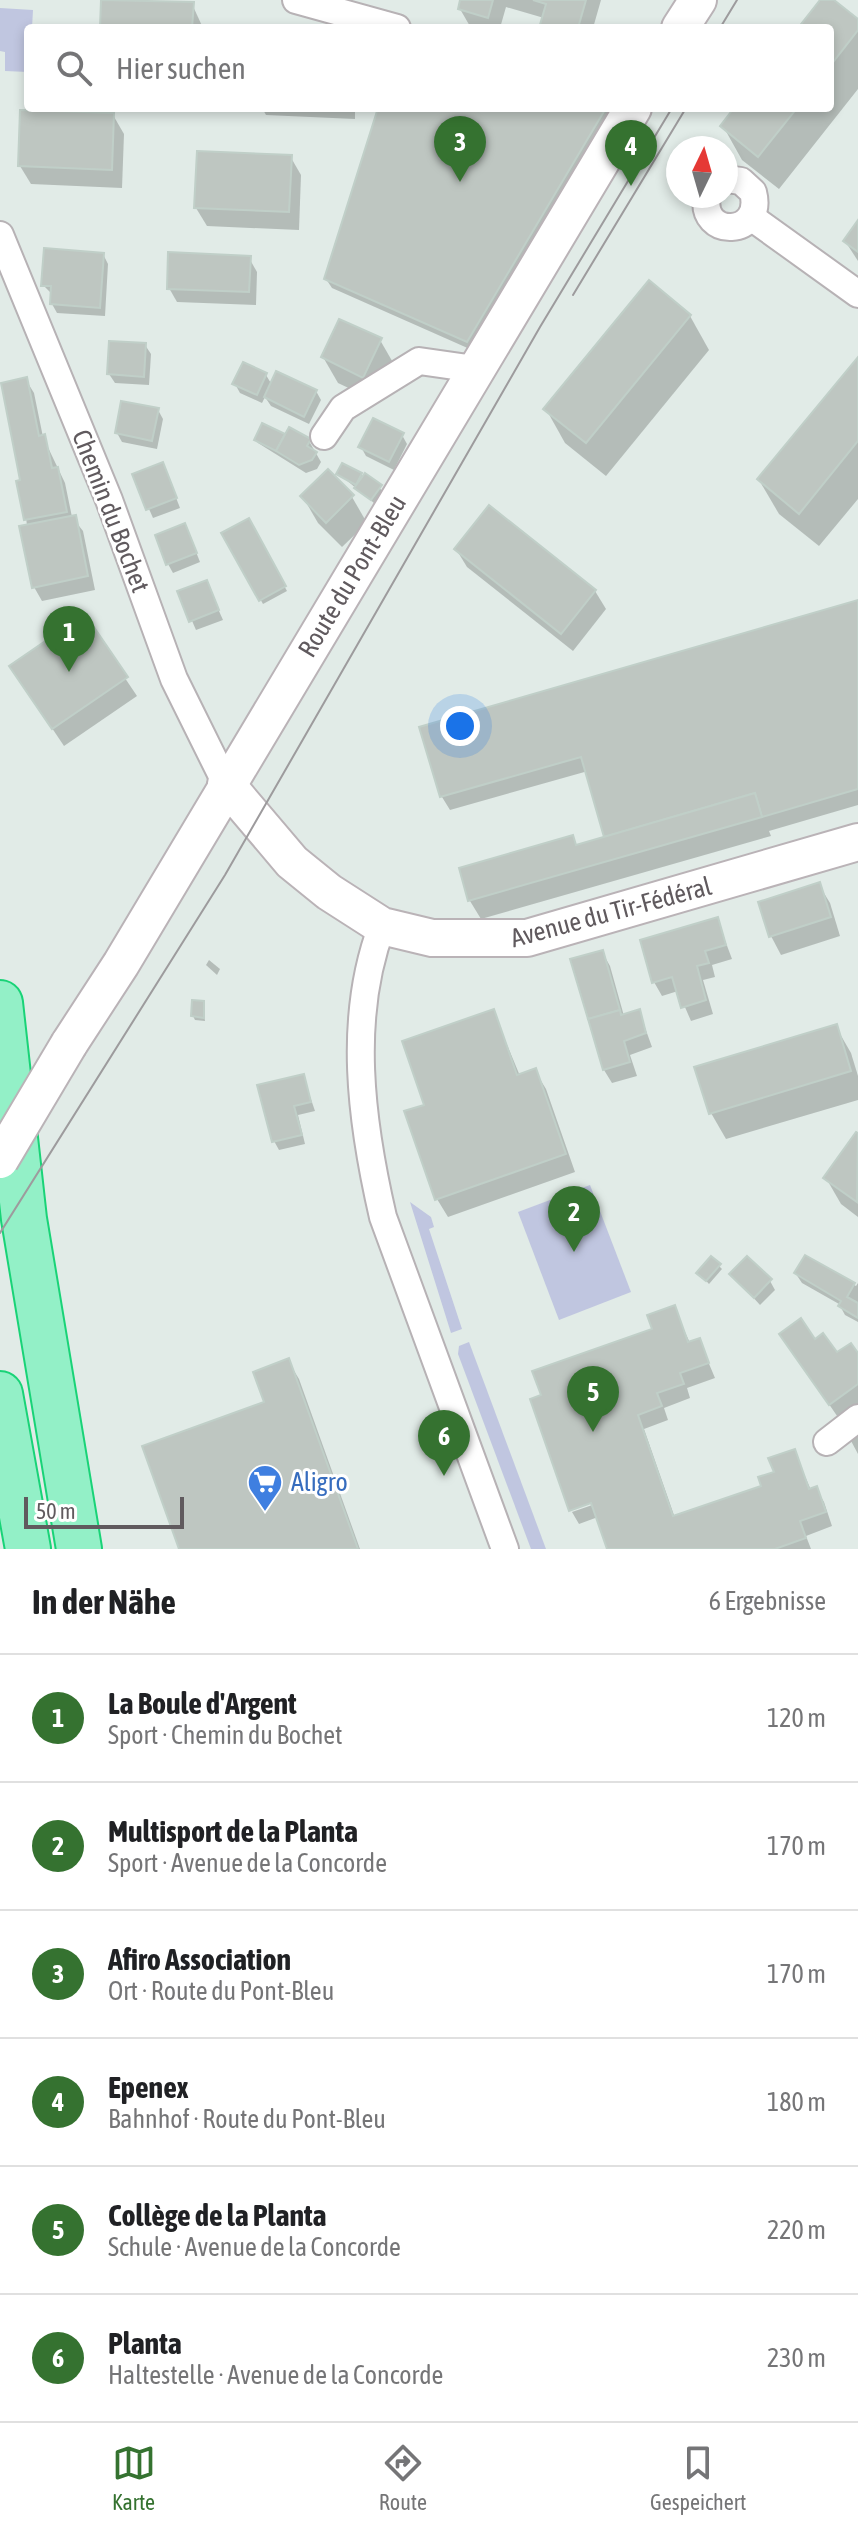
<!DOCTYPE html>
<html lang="de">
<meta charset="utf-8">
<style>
:root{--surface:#fff;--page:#f6f6f6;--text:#202124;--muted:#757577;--line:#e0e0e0;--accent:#357230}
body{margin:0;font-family:"Asap Condensed",sans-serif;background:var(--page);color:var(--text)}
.compass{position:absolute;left:666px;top:136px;width:72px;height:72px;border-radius:50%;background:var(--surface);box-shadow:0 4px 12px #0003;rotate:5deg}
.scale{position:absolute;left:24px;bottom:20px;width:160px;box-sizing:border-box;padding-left:8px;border:4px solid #605a5e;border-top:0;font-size:22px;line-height:28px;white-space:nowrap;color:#605a5e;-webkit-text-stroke:6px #fff;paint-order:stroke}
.you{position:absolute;left:460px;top:726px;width:28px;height:28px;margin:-20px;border:6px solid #fff;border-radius:50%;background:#1a73e8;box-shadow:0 0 0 12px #1a73e833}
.badge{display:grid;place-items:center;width:52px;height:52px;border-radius:50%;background:var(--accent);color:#fff;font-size:26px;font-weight:700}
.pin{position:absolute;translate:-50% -66px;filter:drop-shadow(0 2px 4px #0008)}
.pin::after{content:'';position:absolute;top:42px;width:28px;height:24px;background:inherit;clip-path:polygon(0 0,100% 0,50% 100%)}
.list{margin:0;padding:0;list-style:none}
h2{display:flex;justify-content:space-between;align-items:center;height:104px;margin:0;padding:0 32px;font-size:34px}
h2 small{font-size:26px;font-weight:400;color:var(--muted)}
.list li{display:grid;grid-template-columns:52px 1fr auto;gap:24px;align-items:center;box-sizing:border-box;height:128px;padding:0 32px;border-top:2px solid var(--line)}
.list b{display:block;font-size:30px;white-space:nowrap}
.list p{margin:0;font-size:26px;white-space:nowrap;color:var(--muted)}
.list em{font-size:26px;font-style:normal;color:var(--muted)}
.icon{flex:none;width:44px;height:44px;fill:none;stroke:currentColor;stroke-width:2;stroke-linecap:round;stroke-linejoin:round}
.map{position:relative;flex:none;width:858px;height:1549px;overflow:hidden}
.search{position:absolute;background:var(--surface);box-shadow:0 4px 12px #0003;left:24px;right:24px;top:24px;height:88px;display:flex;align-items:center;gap:20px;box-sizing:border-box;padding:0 28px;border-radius:8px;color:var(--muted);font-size:30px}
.sheet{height:872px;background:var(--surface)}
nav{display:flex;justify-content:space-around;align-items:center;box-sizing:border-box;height:112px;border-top:2px solid var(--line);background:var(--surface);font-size:22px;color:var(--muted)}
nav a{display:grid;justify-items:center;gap:4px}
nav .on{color:var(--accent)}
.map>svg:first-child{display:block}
.green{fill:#c0c6e0}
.shadow{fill:#0003}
.building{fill:#bec6c1;stroke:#c0cfc8;stroke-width:2}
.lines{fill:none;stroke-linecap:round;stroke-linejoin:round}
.street-casing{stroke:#b7b2b5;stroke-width:30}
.secondary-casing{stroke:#bab3b7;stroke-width:40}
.highway-casing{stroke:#19d377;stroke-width:48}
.street{stroke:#fff;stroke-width:26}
.secondary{stroke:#fff;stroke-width:36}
.highway{stroke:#93f0c7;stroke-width:44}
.tram{stroke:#9d9b9d;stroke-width:2}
.secondary-bridge-casing{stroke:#bab3b7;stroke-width:40;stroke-linecap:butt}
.secondary-bridge{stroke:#fff;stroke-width:36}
.labels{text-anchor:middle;stroke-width:6;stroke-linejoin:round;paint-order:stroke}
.street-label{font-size:26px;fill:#605a5e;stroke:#fff}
.shop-label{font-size:26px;fill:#366cbe;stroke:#fff;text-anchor:start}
</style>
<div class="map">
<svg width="858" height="1549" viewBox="0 0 858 1549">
<rect width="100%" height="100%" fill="#e1ebe7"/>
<g class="green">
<path d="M 0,8 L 33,10 L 32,28 L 28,28 L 28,72 L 5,71 L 5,52 L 0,51 Z"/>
<path d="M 590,1185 L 631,1292 L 559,1320 L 518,1212 Z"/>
<path d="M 410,1202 L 431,1217 L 434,1227 L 429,1229 L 462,1329 L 451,1333 Z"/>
<path d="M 469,1342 L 546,1549 L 531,1549 L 458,1354 L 459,1346 Z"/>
</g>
<g class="shadow">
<path d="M 103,0 L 192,4 L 203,28 L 102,28 Z"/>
<path d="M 462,0 L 601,0 L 593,28 L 541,28 L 544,18 L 506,7 L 500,28 L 471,28 L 460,9 Z"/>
<path d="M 822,0 L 831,0 L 858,21 L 858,89 L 779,189 L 742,160 L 723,126 L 737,108 L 830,108 L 830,28 L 800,28 Z"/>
<path d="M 262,108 L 355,108 L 355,119 L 266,115 Z"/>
<path d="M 379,108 L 606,108 L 610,116 L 472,350 L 332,288 L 326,279 Z"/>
<path d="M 113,115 L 124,134 L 122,188 L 31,184 L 20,166 Z"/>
<path d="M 290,156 L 301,175 L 299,230 L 207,226 L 196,208 Z"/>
<path d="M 858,224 L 858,261 L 845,241 Z"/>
<path d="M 103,254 L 108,264 L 105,316 L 57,313 L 52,304 L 52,294 L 43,285 Z"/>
<path d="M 249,258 L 257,272 L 256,305 L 177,302 L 169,288 Z"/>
<path d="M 690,316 L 709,350 L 606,476 L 565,443 L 546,409 Z"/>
<path d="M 380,340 L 395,366 L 378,402 L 338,383 L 323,357 Z"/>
<path d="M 145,345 L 151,354 L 149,385 L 115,383 L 109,374 Z"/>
<path d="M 858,360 L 858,499 L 819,546 L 779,514 L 759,480 Z"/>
<path d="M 266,375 L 272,385 L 316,391 L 321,400 L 309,424 L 271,406 L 265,397 L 262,403 L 240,393 L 235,384 Z"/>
<path d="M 26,380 L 34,393 L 43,437 L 65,483 L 72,517 L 83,531 L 95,590 L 42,601 L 34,587 L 22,482 Z"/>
<path d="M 158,410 L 163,419 L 157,449 L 122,442 L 117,433 Z"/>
<path d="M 263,425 L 286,437 L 309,441 L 321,462 L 317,469 L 306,473 L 258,443 L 256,440 Z"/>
<path d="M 402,435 L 407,444 L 394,470 L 366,456 L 361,447 Z"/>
<path d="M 167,474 L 180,508 L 153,518 L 134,475 Z"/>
<path d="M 339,474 L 360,474 L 383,491 L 374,503 Z"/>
<path d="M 303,497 L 352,497 L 367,523 L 342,547 L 318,523 Z"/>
<path d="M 248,521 L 287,591 L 263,604 L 224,534 Z"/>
<path d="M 189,534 L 200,562 L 173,573 L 168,564 Z"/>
<path d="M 456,549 L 595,591 L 606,609 L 573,651 L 467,567 Z"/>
<path d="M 206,582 L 223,620 L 196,630 L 180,593 Z"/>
<path d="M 858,602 L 858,805 L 769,831 L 771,836 L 481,919 L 470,901 L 461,870 L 573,838 L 577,846 L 607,838 L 588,771 L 450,810 L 442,797 L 422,728 Z"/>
<path d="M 84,617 L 137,696 L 64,746 L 11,667 Z"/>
<path d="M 819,885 L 830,903 L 840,936 L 781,955 L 771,936 Z"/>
<path d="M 717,919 L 732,959 L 712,965 L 715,977 L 703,980 L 713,1014 L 691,1021 L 678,991 L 662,996 L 654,982 Z"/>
<path d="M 602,952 L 610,966 L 624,1016 L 639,1011 L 652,1047 L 630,1055 L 637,1076 L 612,1083 L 604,1070 Z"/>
<path d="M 209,960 L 220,969 L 217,975 L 206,965 Z"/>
<path d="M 203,1003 L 205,1021 L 195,1020 L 193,1016 Z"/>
<path d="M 493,1011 L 520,1076 L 535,1071 L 546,1089 L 575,1172 L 448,1217 L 437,1199 L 427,1106 Z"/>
<path d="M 836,1027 L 851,1053 L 858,1076 L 858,1100 L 726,1139 L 711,1113 Z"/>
<path d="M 303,1076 L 315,1111 L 298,1115 L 305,1144 L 279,1150 L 274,1141 Z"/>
<path d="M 858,1136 L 858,1217 L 841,1204 L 826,1178 Z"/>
<path d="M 806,1257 L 856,1286 L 858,1283 L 858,1322 L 845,1315 L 839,1304 L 802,1283 L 796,1274 Z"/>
<path d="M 719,1266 L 722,1269 L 709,1284 L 699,1273 Z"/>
<path d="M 732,1274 L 770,1281 L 775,1290 L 760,1305 Z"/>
<path d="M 674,1308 L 690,1343 L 699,1340 L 715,1378 L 687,1388 L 690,1398 L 664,1408 L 668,1420 L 644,1429 L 675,1518 L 764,1487 L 794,1451 L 811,1490 L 816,1489 L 824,1502 L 832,1526 L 806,1536 L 811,1549 L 609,1549 L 598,1517 L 579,1524 L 572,1512 L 601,1502 L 655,1330 Z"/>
<path d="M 781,1334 L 815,1342 L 837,1355 L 858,1357 L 858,1421 L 846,1429 Z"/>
<path d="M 288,1361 L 299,1379 L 360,1549 L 182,1549 Z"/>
<path d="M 858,1434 L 858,1454 L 850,1439 Z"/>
</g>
<g class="building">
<path d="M 101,0 L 194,2 L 192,28 L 100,28 Z"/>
<path d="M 460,0 L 493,0 L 488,18 L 458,9 Z"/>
<path d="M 533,0 L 586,0 L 578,28 L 539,28 L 546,4 Z"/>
<path d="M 820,0 L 834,0 L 858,19 L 858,30 L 830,66 L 830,28 L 798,28 Z"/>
<path d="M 378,108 L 606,108 L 467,342 L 324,279 Z"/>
<path d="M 734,108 L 797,108 L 758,157 L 720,126 Z"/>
<path d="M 20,110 L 114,113 L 112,170 L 18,166 Z"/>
<path d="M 197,151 L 292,155 L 289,212 L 194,208 Z"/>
<path d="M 858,220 L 858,252 L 843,241 Z"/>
<path d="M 44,248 L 104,253 L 100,308 L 50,304 L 51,286 L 41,286 Z"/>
<path d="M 168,252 L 251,256 L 249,292 L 167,289 Z"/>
<path d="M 649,280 L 691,315 L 586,443 L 543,409 Z"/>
<path d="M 339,319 L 382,338 L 363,378 L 321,357 Z"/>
<path d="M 109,341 L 146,343 L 144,377 L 107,374 Z"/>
<path d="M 858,357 L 858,441 L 799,514 L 757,479 Z"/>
<path d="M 243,362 L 267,373 L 257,395 L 232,384 Z"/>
<path d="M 276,371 L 317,390 L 304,417 L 264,397 Z"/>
<path d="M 27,377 L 39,436 L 45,434 L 52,468 L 58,467 L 67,512 L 24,520 L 16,481 L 20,480 L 1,383 Z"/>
<path d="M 121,401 L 159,408 L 152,441 L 115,433 Z"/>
<path d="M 373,418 L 404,433 L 389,462 L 358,447 Z"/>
<path d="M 262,423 L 285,434 L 276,451 L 254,440 Z"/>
<path d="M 289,427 L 311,439 L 307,446 L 317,452 L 312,460 L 299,465 L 276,451 Z"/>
<path d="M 163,462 L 177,498 L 146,510 L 132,474 Z"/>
<path d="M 342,463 L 362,473 L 356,485 L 336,474 Z"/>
<path d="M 328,469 L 354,495 L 326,523 L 300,496 Z"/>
<path d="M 365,473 L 382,485 L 371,500 L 354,488 Z"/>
<path d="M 489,505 L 596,590 L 561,634 L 454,549 Z"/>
<path d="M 76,515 L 88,576 L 32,588 L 19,526 Z"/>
<path d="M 249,518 L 286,586 L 259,601 L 221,533 Z"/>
<path d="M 185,523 L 197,553 L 166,565 L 155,535 Z"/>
<path d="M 207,580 L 219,610 L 189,622 L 177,591 Z"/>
<path d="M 858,600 L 858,789 L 762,817 L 755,793 L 604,837 L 581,757 L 440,797 L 419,727 Z"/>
<path d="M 85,614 L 128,677 L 52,729 L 9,666 Z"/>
<path d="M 755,793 L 762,817 L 468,901 L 459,868 L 573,835 L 576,845 Z"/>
<path d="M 820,882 L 831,917 L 769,937 L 758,902 Z"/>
<path d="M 718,917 L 726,945 L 705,951 L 709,963 L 697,966 L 706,1000 L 681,1008 L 672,977 L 652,983 L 640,940 Z"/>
<path d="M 603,950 L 620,1010 L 588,1019 L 570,959 Z"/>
<path d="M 192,1000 L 204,1001 L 204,1018 L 191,1016 Z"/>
<path d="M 494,1009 L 517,1075 L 536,1068 L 566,1154 L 435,1200 L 404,1111 L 424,1105 L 402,1041 Z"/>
<path d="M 640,1009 L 646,1033 L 624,1041 L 630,1062 L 603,1070 L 588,1019 L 620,1010 L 621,1015 Z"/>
<path d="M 837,1024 L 851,1071 L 709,1114 L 694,1067 Z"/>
<path d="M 304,1074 L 311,1102 L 294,1106 L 302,1135 L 272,1142 L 257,1085 Z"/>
<path d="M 856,1132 L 858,1133 L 857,1202 L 823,1178 Z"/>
<path d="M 805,1255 L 855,1283 L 847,1297 L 858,1303 L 858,1318 L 838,1306 L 841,1301 L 794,1273 Z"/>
<path d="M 711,1256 L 721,1264 L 706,1281 L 696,1273 Z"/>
<path d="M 747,1256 L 772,1279 L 754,1298 L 729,1274 Z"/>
<path d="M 675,1305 L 688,1342 L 700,1338 L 709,1363 L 680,1373 L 684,1384 L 657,1393 L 662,1406 L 638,1415 L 673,1516 L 761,1486 L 758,1477 L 774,1472 L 768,1458 L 795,1449 L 809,1489 L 817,1486 L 826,1512 L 800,1521 L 806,1538 L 775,1549 L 607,1549 L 591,1503 L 569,1511 L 530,1399 L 541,1395 L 532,1371 L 652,1329 L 647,1315 Z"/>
<path d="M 801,1318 L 815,1339 L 823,1333 L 837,1352 L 851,1343 L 858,1353 L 858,1384 L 829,1405 L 779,1334 Z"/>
<path d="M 289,1358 L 358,1549 L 179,1549 L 142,1446 L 264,1402 L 253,1372 Z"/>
</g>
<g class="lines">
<g class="street-casing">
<g id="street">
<path d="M 296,0 L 397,28"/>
<path d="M 707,196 C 699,239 765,237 753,192 L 741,181 L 726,179"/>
<path d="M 751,217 L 858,294"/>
<path d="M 0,235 L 109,500 L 174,679 L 226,784"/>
<path d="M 324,436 L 343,408 L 419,361 L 475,369"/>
<path d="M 382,926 C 347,1018 361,1122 383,1217 L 505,1549"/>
<path d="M 827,1442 L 858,1418"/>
</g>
</g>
<g class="secondary-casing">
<g id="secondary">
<path d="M 680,28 L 698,0"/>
<path d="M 226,784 L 292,862 L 329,892 L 382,926 L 432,938 L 527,938 L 858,842"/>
<path d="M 69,1044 L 121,964 L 633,108"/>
</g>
</g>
<g class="highway-casing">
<g id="highway">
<path d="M 0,1003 L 24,1219 L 79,1549"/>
<path d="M 0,1394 L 28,1549"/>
</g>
</g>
<use href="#street" class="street"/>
<use href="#secondary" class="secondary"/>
<use href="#highway" class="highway"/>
<g class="tram">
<path d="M 720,28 L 737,0"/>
<path d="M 573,295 L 686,108"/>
<path d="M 0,1233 L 225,875 L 540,327 L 672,108"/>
</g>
<g class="secondary-bridge-casing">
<path id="secondary-bridge" d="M 0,1160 L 69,1044"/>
</g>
<use href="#secondary-bridge" class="secondary-bridge"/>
</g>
<defs>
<g id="supermarket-pin" transform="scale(1.8)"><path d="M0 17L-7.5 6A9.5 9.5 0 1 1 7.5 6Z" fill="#3f7fe0" stroke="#fff"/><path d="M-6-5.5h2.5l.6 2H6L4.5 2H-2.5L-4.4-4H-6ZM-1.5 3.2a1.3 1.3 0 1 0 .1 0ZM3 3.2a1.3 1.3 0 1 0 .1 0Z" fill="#fff"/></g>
</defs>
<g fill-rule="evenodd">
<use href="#supermarket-pin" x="265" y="1482"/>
</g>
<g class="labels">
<g class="street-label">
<text transform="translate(111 511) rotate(69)" y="9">Chemin du Bochet</text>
<text transform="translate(352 576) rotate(-59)" y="9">Route du Pont-Bleu</text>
<text transform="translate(611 912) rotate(-15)" y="9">Avenue du Tir-Fédéral</text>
</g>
<g class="shop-label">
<text x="291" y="1491">Aligro</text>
</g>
</g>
</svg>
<svg class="compass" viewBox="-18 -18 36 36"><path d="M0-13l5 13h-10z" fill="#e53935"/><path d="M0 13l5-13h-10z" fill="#757577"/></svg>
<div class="scale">50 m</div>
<div class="you"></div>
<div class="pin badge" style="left:69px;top:672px">1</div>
<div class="pin badge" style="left:574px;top:1252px">2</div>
<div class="pin badge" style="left:460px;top:182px">3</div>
<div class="pin badge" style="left:631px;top:186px">4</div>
<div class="pin badge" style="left:593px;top:1432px">5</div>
<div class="pin badge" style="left:444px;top:1476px">6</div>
<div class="search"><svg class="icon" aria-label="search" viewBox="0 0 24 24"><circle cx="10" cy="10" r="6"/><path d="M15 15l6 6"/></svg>Hier suchen</div>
</div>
<section class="sheet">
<h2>In der Nähe<small>6 Ergebnisse</small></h2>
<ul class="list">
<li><span class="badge">1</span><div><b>La Boule d'Argent</b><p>Sport · Chemin du Bochet</p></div><em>120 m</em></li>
<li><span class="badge">2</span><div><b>Multisport de la Planta</b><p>Sport · Avenue de la Concorde</p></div><em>170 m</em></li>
<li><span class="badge">3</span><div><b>Afiro Association</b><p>Ort · Route du Pont-Bleu</p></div><em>170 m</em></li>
<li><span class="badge">4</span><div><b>Epenex</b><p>Bahnhof · Route du Pont-Bleu</p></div><em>180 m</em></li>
<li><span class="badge">5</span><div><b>Collège de la Planta</b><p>Schule · Avenue de la Concorde</p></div><em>220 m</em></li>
<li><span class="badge">6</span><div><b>Planta</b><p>Haltestelle · Avenue de la Concorde</p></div><em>230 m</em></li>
</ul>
</section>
<nav>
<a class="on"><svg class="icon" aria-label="map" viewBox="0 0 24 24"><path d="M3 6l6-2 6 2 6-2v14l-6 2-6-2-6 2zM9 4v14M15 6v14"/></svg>Karte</a>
<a><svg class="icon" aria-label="directions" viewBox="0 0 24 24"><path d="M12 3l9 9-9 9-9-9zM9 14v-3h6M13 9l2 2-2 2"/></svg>Route</a>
<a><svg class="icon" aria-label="saved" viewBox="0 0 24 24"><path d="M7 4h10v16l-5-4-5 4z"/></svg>Gespeichert</a>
</nav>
